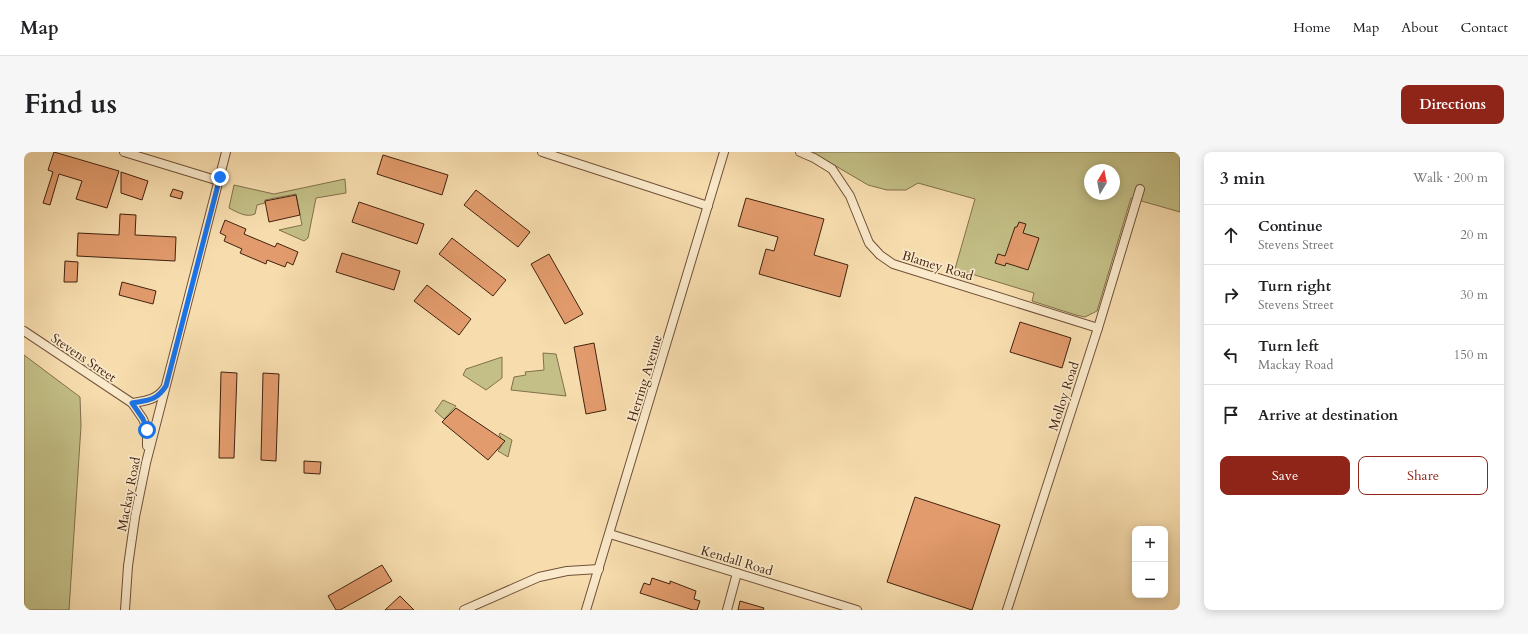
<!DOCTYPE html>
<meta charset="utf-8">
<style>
:root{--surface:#fff;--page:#f6f6f6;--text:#202124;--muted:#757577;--line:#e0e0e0;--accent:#8f2418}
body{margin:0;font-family:Cardo,serif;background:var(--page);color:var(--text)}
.controls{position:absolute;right:12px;bottom:12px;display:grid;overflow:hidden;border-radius:8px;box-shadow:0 2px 10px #0003}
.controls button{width:36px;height:36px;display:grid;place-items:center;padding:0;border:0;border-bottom:1px solid var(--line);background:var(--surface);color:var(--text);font:20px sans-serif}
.compass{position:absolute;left:1060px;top:12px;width:36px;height:36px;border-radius:50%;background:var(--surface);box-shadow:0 2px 10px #0003;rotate:10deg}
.stop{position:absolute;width:12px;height:12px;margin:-9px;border:3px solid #1a73e8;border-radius:50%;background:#fff}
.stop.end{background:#1a73e8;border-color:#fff;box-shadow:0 1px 4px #0008}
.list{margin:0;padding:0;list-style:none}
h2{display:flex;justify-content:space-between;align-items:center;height:52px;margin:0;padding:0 16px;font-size:17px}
h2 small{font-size:13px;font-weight:400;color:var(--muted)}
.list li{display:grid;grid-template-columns:26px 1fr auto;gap:12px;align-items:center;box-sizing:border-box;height:60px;padding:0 16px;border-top:1px solid var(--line)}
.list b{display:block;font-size:15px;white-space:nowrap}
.list p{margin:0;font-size:13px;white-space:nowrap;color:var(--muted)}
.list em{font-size:13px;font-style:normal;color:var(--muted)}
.actions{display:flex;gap:8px;padding:12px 16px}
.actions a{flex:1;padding:9px 0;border:1px solid var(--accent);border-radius:8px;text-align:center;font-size:14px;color:var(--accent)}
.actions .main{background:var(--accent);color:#fff}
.icon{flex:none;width:22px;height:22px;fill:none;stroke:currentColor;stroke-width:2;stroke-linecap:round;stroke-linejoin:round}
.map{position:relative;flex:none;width:1156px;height:458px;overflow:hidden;border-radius:8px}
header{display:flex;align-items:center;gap:24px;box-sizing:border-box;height:56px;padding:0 20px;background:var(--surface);border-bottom:1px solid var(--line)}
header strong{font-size:19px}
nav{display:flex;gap:22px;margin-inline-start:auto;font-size:14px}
.intro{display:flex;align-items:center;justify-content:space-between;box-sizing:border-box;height:96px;padding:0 24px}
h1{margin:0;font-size:28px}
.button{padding:10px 18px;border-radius:8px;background:var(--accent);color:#fff;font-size:14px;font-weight:700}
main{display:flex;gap:24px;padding:0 24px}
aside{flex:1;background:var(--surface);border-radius:8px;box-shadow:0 2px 10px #0003}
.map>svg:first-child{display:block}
.green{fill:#c3bf86;stroke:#82704b;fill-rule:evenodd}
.building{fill:#e29b6c;stroke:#422210}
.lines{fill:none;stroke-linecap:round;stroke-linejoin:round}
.minor-casing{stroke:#6f5138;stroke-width:10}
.minor{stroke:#fae9ca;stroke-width:8}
.route{stroke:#1a73e8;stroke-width:5}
.labels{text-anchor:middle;stroke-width:3.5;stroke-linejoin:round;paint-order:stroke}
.street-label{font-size:13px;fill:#422210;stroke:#fae9ca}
</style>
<header>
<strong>Map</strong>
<nav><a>Home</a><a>Map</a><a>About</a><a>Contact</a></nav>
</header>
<div class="intro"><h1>Find us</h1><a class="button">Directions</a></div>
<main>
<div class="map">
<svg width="1156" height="458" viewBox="0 0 1156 458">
<rect width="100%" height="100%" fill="#f7ddae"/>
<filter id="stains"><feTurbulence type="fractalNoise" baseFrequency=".005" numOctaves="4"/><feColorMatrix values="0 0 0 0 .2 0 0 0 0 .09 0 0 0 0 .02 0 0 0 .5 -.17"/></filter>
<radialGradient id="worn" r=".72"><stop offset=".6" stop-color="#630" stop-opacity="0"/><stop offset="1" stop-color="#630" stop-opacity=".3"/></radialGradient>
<g class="green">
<path d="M 788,0 L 1156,0 L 1156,60 L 1107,46 L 1073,159 L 1061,165 L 1052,163 L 1008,149 L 1010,141 L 931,117 L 951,47 L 894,31 L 882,38 L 863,38 L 844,33 ZM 1066,18 L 1090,18 L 1090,42 L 1066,42 Z"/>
<path d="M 321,27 L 322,41 L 292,46 L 284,86 L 280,89 L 255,78 L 278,73 L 272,42 L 241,48 L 241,51 L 233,53 L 231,62 C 222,66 213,60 205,56 L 210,33 L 250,42 Z"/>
<path d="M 519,201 L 532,202 L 542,244 L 487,238 L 490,225 L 502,223 L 501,220 L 520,218 Z"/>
<path d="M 0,203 L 56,245 L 57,274 L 45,458 L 0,458 Z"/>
<path d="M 478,205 L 478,226 L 462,238 L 439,223 L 442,217 Z"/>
<path d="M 419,248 L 432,254 L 420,267 L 411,259 Z"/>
<path d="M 476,281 L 488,288 L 484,305 L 474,299 L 478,293 L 473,288 L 477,285 L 475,283 Z"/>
</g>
<g class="building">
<path d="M 30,0 L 95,19 L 83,56 L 52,47 L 58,29 L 35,22 L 26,53 L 19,51 L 29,20 L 24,18 Z"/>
<path d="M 359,3 L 424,23 L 418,43 L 353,22 Z"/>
<path d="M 97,20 L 124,29 L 118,48 L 97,41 Z"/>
<path d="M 149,37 L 159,40 L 157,47 L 146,44 Z"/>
<path d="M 452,38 L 506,80 L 494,95 L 440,53 Z"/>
<path d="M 272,43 L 276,63 L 245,70 L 241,49 Z"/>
<path d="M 722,46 L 800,67 L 790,103 L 824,113 L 816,145 L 735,122 L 742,97 L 750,99 L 754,85 L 714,74 Z"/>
<path d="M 335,50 L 400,72 L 393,92 L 328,70 Z"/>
<path d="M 96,62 L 112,63 L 111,83 L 152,85 L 151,109 L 53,104 L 54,81 L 95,83 Z"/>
<path d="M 201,68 L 222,77 L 220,82 L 251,95 L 253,91 L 274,100 L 269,113 L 263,110 L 261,115 L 243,108 L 242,112 L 216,101 L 218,97 L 200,89 L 202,84 L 196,81 Z"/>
<path d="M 995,70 L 1002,72 L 999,81 L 1015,86 L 1004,118 L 982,111 L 981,114 L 971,111 L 974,102 L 981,104 L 991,75 L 993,75 Z"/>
<path d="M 428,86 L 482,128 L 469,144 L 415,102 Z"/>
<path d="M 318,101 L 376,119 L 370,138 L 312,120 Z"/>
<path d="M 525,102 L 559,162 L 541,172 L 507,112 Z"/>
<path d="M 41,109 L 54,110 L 53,130 L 40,130 Z"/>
<path d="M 98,130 L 132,139 L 129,152 L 95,143 Z"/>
<path d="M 403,133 L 447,167 L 435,183 L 390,149 Z"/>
<path d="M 996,170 L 1047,186 L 1038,216 L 986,200 Z"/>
<path d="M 570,191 L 582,258 L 562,262 L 550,195 Z"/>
<path d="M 197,220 L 213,221 L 210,306 L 195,306 Z"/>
<path d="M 239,221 L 255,222 L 252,309 L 237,308 Z"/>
<path d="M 432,256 L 481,289 L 464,308 L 418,270 Z"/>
<path d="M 280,309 L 297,310 L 296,322 L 280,321 Z"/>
<path d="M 891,345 L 976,373 L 948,458 L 863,430 Z"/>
<path d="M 358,413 L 368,429 L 316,458 L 312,458 L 304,444 Z"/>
<path d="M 628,426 L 646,432 L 646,429 L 672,439 L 670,447 L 676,449 L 673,458 L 669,458 L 616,441 L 620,431 L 626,433 Z"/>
<path d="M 376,444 L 390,458 L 361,458 Z"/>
<path d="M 716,449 L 740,456 L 739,458 L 714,458 Z"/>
</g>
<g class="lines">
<g class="minor-casing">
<g id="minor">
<path d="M 100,0 L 195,29"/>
<path d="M 518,0 L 684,54"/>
<path d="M 776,0 L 790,6 L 808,17 L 826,44 L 845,91 L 856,103 L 869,112 L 1074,176"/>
<path d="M 0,179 L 108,251 L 119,267 L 123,277 L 123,294"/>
<path d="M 108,251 C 121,249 132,248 140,237"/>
<path d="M 586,382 L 833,458"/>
<path d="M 101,458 L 104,414 L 111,365 L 122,311 L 202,0"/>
<path d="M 440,458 L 515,425 L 543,419 L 575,417"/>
<path d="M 562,458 L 700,0"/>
<path d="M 703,458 L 713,421"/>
<path d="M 983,458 L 1074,176 L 1116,37"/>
</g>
</g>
<use href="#minor" class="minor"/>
</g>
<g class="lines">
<path class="route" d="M 123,278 L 119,267 L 108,251 C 125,248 132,249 142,234 L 196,25"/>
</g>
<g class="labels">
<g class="street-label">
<text transform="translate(914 113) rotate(17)" y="5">Blamey Road</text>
<text transform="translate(60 205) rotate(34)" y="5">Stevens Street</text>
<text transform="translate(620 226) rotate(-73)" y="5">Herring Avenue</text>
<text transform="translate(1039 244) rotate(-72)" y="5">Molloy Road</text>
<text transform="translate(104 342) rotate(-79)" y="5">Mackay Road</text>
<text transform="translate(713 408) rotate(17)" y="5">Kendall Road</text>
</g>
</g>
<rect width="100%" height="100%" filter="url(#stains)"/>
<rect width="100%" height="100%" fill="url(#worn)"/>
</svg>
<div class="controls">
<button>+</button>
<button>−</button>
</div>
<svg class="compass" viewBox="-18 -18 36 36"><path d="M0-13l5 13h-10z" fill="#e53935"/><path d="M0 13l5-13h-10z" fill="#757577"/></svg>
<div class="stop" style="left:123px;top:278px"></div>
<div class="stop end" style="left:196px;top:25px"></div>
</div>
<aside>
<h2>3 min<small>Walk · 200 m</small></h2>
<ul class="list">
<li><svg class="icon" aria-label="ahead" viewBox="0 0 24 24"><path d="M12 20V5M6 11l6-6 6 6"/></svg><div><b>Continue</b><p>Stevens Street</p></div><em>20 m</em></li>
<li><svg class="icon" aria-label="right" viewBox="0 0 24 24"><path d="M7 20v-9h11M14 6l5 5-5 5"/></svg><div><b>Turn right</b><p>Stevens Street</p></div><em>30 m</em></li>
<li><svg class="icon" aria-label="left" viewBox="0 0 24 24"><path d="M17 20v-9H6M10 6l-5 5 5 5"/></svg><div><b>Turn left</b><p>Mackay Road</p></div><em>150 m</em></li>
<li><svg class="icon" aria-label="arrive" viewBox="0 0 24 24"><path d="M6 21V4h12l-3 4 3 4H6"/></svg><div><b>Arrive at destination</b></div></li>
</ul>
<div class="actions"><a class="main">Save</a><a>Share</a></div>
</aside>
</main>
